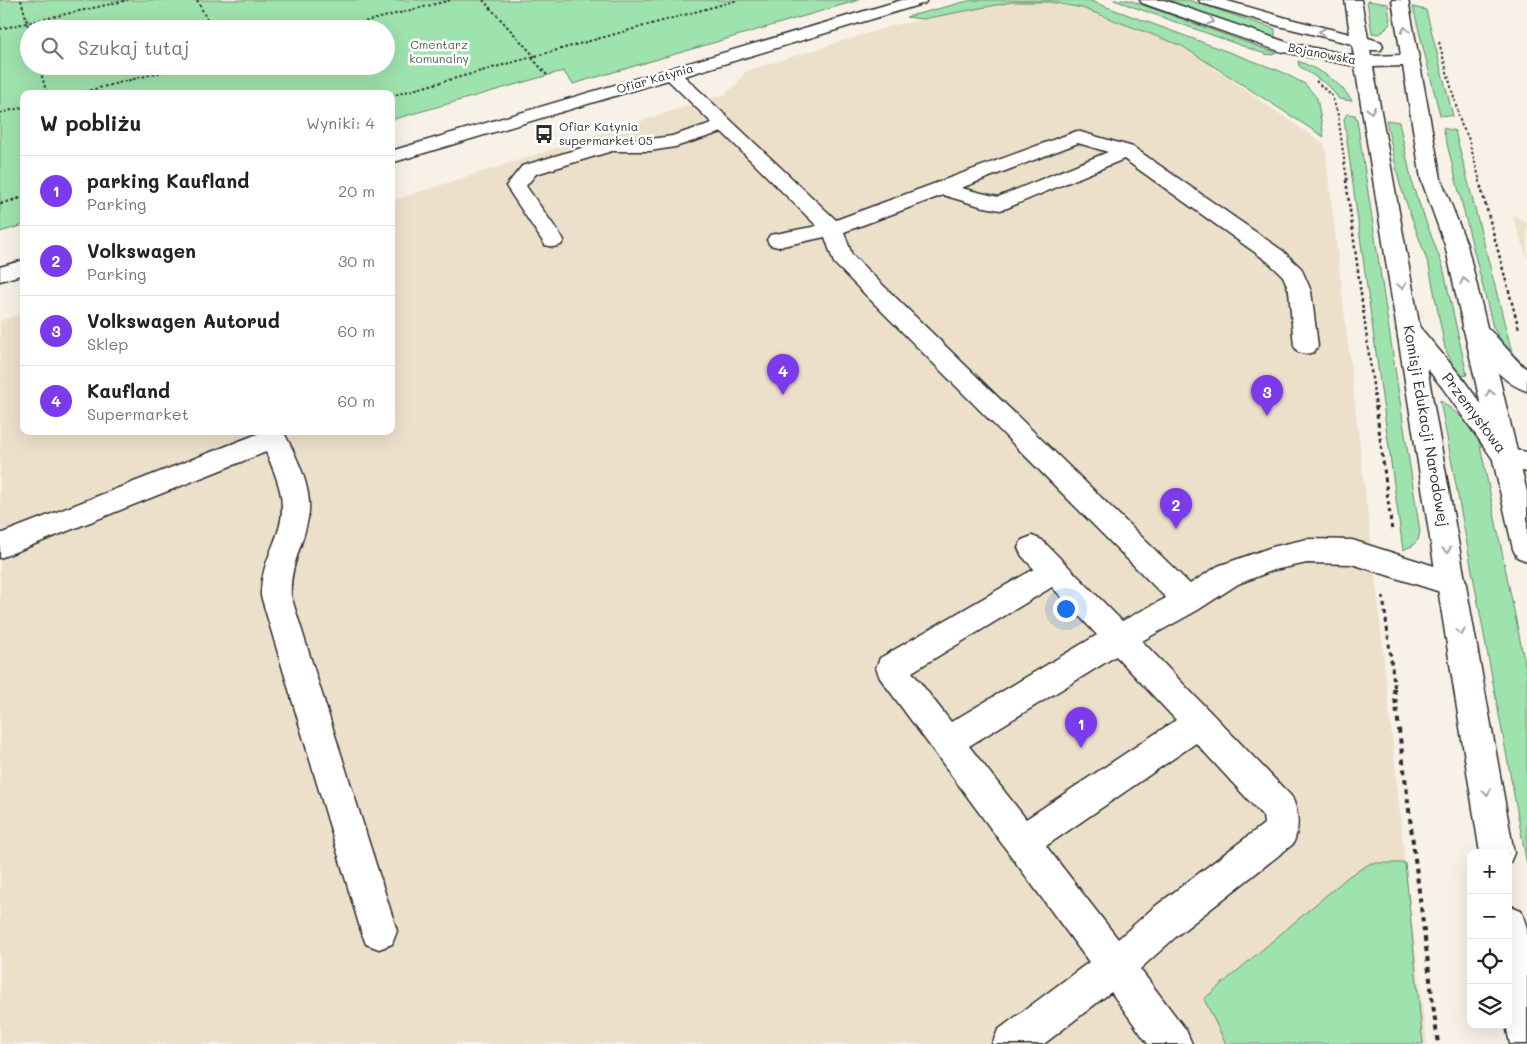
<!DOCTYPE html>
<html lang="pl">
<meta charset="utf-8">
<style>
:root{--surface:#fff;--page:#f2f2f2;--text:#222;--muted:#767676;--line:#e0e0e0;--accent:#7c3aed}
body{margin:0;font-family:Mali,sans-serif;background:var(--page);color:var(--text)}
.controls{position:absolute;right:15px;bottom:15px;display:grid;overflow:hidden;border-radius:10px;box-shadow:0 5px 20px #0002}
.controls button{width:45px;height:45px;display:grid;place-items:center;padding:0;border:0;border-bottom:1px solid var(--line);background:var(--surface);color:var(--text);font:25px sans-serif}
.you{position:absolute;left:1065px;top:608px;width:18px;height:18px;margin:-12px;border:4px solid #fff;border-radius:50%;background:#1a73e8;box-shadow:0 0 0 8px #1a73e833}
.badge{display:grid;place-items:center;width:32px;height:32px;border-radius:50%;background:var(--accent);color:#fff;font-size:16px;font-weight:700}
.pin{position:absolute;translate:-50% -41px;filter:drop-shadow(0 1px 2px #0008)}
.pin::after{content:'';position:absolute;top:26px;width:18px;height:15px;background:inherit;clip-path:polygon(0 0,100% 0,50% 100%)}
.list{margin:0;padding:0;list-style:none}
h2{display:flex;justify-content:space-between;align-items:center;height:65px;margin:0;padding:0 20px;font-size:21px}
h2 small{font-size:16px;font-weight:400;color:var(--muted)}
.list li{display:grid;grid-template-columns:32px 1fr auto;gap:15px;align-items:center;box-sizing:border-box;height:70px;padding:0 20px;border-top:1px solid var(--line)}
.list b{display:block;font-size:19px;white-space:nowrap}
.list p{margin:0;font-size:16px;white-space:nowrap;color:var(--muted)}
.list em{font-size:16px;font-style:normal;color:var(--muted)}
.icon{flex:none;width:28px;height:28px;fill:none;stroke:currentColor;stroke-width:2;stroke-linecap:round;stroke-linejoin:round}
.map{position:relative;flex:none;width:1527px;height:1044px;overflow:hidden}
.search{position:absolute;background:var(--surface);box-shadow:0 5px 20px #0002;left:20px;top:20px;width:375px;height:55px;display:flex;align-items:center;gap:12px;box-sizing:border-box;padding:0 18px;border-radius:28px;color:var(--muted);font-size:19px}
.panel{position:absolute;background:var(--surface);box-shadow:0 5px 20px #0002;left:20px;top:90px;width:375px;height:345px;border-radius:10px}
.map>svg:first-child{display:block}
.built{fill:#ede0cb}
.green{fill:#9ee2ad;stroke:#64866c;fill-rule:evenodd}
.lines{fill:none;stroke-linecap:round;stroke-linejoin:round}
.minor-casing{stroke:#2b2b2b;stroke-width:3}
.major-casing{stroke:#2b2b2b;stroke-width:3}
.path-far3{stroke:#2b2b2b;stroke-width:2;stroke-dasharray:2.5 2.5;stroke-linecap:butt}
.path-far2{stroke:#2b2b2b;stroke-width:2.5;stroke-dasharray:3 3;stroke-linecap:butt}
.path-far1{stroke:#2b2b2b;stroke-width:3;stroke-dasharray:4 4;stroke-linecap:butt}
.path{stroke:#2b2b2b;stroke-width:4;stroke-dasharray:5 5;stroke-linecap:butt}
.minor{fill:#fff;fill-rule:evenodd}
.major{fill:#fff;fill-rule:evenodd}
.oneway{stroke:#a0a0a0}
.labels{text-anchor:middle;stroke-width:5;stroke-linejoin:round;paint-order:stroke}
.far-park-label{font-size:12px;fill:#4e6252;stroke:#fff}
.far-street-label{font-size:12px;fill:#2b2b2b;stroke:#fff}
.far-poi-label{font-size:12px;fill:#2b2b2b;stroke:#fff;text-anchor:start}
.street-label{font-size:15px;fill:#2b2b2b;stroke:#fff}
</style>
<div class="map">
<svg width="1527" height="1044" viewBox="0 0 1527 1044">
<rect width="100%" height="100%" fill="#f7f1e7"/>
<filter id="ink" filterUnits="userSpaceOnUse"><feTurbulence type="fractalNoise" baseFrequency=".02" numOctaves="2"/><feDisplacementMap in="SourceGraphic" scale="10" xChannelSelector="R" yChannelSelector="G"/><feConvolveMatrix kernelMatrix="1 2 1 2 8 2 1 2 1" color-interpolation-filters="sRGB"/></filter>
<g filter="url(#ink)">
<g class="built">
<path d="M 1010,2 L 1050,2 L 1082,8 L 1182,46 L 1325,145 L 1379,611 L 1405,863 L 1427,1044 L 0,1044 L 0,321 L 24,313 L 24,431 L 391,431 L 391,201 L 725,94 L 735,86 L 746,71 L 894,25 Z"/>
<path d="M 1512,214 L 1527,223 L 1527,258 Z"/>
</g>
<g class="green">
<path d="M 0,0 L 859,0 L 573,84 L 563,71 L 391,120 L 391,94 L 24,94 L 24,225 L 0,232 ZM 29,29 L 386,29 L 386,66 L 29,66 Z"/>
<path d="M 972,0 L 1088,0 L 1280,71 L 1305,84 L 1317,98 L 1324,137 L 1182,46 L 1082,8 L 1050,2 L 1012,2 L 923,19 L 906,17 Z"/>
<path d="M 1114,0 L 1129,0 L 1276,53 L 1273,55 L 1265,54 Z"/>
<path d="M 1165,0 L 1189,0 L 1275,29 L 1275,37 L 1236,26 Z"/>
<path d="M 1367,1 L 1388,4 L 1390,24 L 1380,34 L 1372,33 Z"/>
<path d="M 1413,7 L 1426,10 L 1453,116 L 1440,115 Z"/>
<path d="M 1298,61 C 1320,70 1339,80 1352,101 L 1339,99 L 1329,86 L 1299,66 Z"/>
<path d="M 1347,114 L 1355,115 L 1357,120 L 1420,532 L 1418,540 L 1412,546 L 1403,550 L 1344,119 Z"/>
<path d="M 1386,120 L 1399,122 L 1413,187 L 1443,267 L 1467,375 L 1463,376 L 1457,373 L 1445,348 L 1429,266 L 1400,185 Z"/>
<path d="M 1443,128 L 1455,131 L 1513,356 L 1510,355 L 1493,327 Z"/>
<path d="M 1440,400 L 1477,430 L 1527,674 L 1527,864 Z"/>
<path d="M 1371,863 L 1405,863 L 1423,1044 L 1226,1044 L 1204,999 L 1349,876 Z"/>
</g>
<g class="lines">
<g class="minor-casing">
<g id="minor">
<path d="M 902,0 L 927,0 L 925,3 L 684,76 L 836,220 L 1077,131 L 1133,147 L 1283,251 L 1301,268 L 1311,291 L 1318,346 L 1314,352 L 1306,354 L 1298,352 L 1294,346 L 1289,291 L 1283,276 L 1267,261 L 1124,159 L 1007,208 L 1000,210 L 980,206 L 943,195 L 844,232 L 852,255 L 1190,584 L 1218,566 L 1272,547 L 1307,539 L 1352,540 L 1463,575 L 1467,584 L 1463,593 L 1453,596 L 1352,564 L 1307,563 L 1274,570 L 1238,584 L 1198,610 L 1142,641 L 1292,797 C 1299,813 1300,828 1293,844 L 1179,934 L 1140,969 L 1186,1030 L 1192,1044 L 1148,1044 L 1111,992 L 1044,1044 L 992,1044 L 998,1030 L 1089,962 L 880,678 L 876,668 L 880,658 L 1034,569 L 1022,556 L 1018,548 L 1022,540 L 1032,536 L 1042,540 L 1122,621 L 1166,598 L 834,263 L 825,237 L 778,247 L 770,245 L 767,240 L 770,235 L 817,226 L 722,132 L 675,147 L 650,151 L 612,151 L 536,174 L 526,186 L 564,240 L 561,245 L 553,247 L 545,245 L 506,186 L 522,166 L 611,139 L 650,139 L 672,136 L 712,123 L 668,80 L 391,163 L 391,151 ZM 1078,143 L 1108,152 L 998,197 L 961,188 ZM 1052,587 L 1097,635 L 951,722 L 912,672 ZM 1116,656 L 1176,720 L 1026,819 L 969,746 ZM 1196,743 L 1263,816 L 1264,824 L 1153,908 L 1118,939 L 1046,846 Z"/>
<path d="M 24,260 L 24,274 L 0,281 L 0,267 Z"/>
<path d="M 1474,320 C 1492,325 1510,357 1527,369 L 1527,391 C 1500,383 1483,354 1466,334 L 1462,328 L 1466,322 Z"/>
<path d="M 1409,322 L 1417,324 L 1460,375 L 1514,450 L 1527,452 L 1527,472 L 1497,465 L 1442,387 L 1401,336 L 1397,330 L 1401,324 Z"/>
<path d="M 265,431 L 283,431 C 296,455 314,491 308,518 C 303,546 289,567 291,596 L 397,931 L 392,944 L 379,949 L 366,944 L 361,931 L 261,596 C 260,560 283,537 282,507 C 282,488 273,469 266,452 L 0,558 L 0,534 Z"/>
</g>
</g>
<g class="major-casing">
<g id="major">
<path d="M 1140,0 L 1164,0 L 1289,43 L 1354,56 L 1352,44 L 1279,26 L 1201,3 L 1199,0 L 1224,0 L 1290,19 L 1350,34 L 1345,0 L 1361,0 L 1368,38 L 1381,42 L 1383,46 L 1381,50 L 1370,50 L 1371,56 L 1401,55 L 1392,0 L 1408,0 L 1441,179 L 1467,245 L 1527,492 L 1527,561 L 1517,557 L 1513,549 L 1445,245 L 1421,179 L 1403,66 L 1373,67 L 1514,853 L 1509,865 L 1508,853 L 1480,853 L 1355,66 L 1279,51 L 1142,3 Z"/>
<path d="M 1508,905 L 1521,910 L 1527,928 L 1527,1044 L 1510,1044 L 1506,1025 L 1508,1025 Z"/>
</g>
</g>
<g class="path-far3">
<path d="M 21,0 L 29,29"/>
<path d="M 197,0 L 212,29"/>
<path d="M 483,0 L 535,57"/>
<path d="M 0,29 L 128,0"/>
<path d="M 336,29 L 451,0"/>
<path d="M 1439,42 L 1461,124 L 1468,137 L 1480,181"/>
<path d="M 532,58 L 547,75"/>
<path d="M 39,66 L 47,94"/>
<path d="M 1316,81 L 1332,96 L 1338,115 L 1347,181"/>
<path d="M 75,94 L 185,66"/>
<path d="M 391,96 L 738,0"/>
<path d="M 0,113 L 24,107"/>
</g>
<g class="path-far2">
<path d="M 1346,180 L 1376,408"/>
<path d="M 1479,180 L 1519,329"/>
<path d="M 0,204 L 24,197"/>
</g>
<g class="path-far1">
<path d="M 1376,406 L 1392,531"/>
<path d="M 1383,596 L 1395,691"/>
</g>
<path class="path" d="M 1394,689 L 1438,1044"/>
<use href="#minor" class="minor"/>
<use href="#major" class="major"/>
</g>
<defs><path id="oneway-chevron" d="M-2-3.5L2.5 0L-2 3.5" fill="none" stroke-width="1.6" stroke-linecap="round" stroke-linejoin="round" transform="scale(1.25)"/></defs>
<g class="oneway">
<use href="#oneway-chevron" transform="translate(1211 21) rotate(19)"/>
<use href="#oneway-chevron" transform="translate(1405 30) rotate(-100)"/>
<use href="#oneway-chevron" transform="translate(1322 32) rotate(-167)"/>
<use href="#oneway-chevron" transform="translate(1371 110) rotate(81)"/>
<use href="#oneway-chevron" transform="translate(1464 281) rotate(-102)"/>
<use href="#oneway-chevron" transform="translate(1402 286) rotate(81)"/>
<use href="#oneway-chevron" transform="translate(1490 393) rotate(-104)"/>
<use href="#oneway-chevron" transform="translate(1447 550) rotate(80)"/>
<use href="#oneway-chevron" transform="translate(1461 632) rotate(81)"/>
<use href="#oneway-chevron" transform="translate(1487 792) rotate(81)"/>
</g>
</g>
<defs>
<g id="bus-bare" transform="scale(1.5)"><path d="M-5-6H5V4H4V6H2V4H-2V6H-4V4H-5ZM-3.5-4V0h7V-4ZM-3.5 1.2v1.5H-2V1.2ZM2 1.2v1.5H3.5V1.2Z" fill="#2b2b2b" stroke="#fff" stroke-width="2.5" paint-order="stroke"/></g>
</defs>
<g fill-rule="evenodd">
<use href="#bus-bare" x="544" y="134"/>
</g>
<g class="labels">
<g class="far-park-label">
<text x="439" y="49">Cmentarz<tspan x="439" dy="14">komunalny</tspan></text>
</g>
<g class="far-street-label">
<text transform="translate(1322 54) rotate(11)" y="4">Bojanowska</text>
<text transform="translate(655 79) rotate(-16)" y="4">Ofiar Katynia</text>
</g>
<g class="far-poi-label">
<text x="559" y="131">Ofiar Katynia<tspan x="559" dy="14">supermarket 05</tspan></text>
</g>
<g class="street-label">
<text transform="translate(1474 413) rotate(53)" y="5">Przemysłowa</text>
<text transform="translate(1426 426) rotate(80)" y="5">Komisji Edukacji Narodowej</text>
</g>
</g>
</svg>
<div class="controls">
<button>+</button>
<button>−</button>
<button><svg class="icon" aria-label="locate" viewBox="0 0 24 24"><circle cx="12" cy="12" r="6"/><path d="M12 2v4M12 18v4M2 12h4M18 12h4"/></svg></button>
<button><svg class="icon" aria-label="layers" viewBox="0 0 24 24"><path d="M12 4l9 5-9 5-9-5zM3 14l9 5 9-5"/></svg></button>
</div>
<div class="you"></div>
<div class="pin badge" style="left:1081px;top:748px">1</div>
<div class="pin badge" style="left:1176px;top:529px">2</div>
<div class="pin badge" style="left:1267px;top:416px">3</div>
<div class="pin badge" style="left:783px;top:395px">4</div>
<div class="search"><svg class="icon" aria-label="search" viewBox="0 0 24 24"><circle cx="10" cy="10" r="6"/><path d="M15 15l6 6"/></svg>Szukaj tutaj</div>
<section class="panel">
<h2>W pobliżu<small>Wyniki: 4</small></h2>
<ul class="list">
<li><span class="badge">1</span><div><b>parking Kaufland</b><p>Parking</p></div><em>20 m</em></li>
<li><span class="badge">2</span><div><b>Volkswagen</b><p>Parking</p></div><em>30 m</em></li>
<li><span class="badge">3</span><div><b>Volkswagen Autorud</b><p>Sklep</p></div><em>60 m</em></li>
<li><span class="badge">4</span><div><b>Kaufland</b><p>Supermarket</p></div><em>60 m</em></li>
</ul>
</section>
</div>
